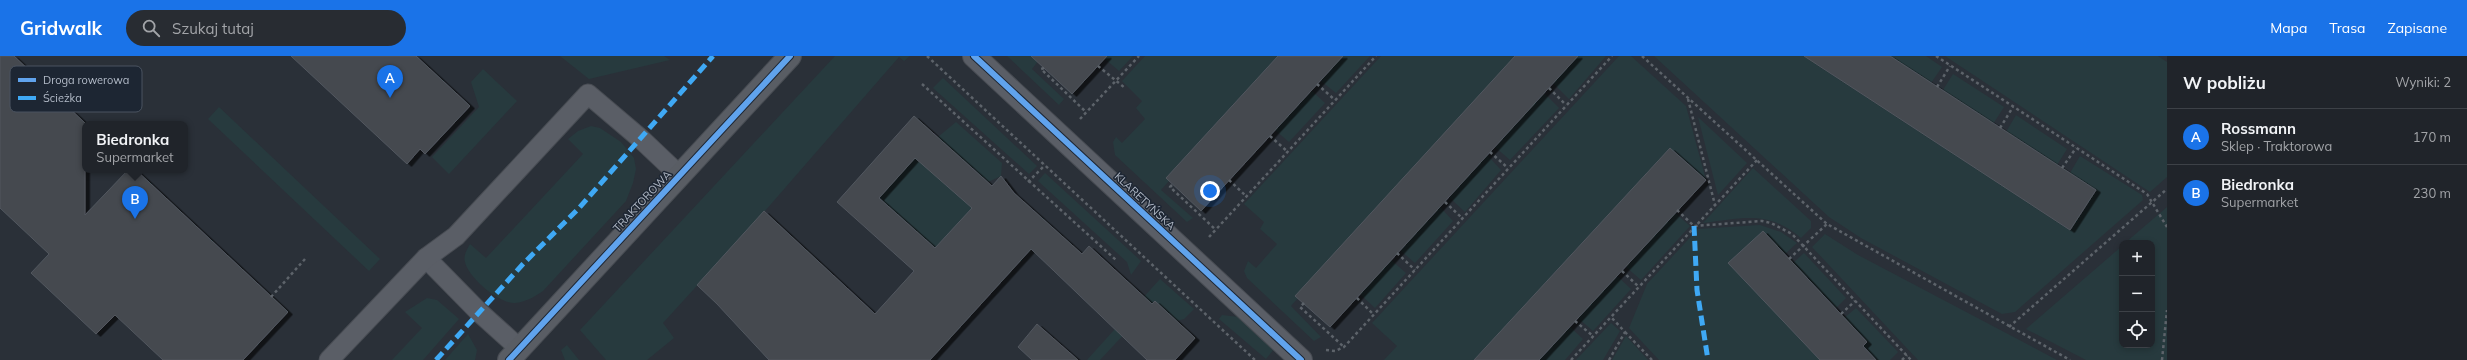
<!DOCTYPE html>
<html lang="pl">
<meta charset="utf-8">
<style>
:root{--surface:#20242a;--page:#282c32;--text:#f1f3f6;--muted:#a2a4a8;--line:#3d4147;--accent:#1a73e8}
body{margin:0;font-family:Mulish,sans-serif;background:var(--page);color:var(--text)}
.controls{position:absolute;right:12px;bottom:12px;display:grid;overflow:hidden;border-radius:8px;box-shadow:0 2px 6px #0003}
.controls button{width:36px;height:36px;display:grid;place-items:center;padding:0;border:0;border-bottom:1px solid var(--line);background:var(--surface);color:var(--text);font:20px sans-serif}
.you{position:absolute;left:1210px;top:135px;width:14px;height:14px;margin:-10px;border:3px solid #fff;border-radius:50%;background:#1a73e8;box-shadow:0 0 0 6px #1a73e833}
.badge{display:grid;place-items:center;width:26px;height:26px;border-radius:50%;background:var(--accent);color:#fff;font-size:13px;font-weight:700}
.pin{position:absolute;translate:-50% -33px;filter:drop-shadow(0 1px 2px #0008)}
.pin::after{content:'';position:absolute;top:21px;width:14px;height:12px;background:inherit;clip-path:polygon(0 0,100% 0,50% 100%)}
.popup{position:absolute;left:82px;top:65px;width:106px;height:52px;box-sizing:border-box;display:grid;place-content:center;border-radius:8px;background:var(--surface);filter:drop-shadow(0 1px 3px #0005);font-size:13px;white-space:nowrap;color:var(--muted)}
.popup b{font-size:15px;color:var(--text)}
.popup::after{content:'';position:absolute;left:50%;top:100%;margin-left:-8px;border:8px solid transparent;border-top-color:var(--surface)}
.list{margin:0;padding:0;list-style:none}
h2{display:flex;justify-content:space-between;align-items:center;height:52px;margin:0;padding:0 16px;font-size:17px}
h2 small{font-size:13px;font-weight:400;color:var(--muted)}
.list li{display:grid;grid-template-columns:26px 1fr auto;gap:12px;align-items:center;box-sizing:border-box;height:56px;padding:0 16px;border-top:1px solid var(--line)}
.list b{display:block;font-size:15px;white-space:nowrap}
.list p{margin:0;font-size:13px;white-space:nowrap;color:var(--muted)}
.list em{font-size:13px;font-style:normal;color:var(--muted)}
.icon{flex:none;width:22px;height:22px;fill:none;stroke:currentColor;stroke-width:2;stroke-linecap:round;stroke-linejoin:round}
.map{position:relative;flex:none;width:2167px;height:304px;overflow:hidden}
header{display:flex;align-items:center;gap:24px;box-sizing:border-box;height:56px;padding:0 20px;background:var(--accent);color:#fff}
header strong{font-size:19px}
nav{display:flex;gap:22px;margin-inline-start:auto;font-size:14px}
.search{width:280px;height:36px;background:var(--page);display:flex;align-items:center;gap:10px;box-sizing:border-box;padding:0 14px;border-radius:22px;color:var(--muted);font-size:15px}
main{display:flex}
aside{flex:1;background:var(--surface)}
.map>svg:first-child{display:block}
.green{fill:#273a3e}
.building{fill:#444950;stroke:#52575f;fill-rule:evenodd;filter:url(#shadow)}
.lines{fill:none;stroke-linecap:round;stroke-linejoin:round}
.lane-casing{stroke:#484c53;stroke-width:21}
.street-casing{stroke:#484c53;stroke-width:24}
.secondary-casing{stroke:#484c53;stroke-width:24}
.path{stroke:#5d636a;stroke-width:2.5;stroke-dasharray:3 3;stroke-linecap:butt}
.lane{stroke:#5a5e66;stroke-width:19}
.street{stroke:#5a5e66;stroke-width:22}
.secondary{stroke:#595d64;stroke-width:22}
.quiet{stroke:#3fa9f5;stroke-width:5;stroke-dasharray:10 5;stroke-linecap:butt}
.cycleway-casing{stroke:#1d2633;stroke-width:8}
.cycleway{stroke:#60a3ed;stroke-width:6}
.labels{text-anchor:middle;stroke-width:3;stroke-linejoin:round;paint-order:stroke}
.street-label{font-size:11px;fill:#b4bcc9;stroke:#1d2633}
.key{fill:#1d2633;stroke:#4a5360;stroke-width:1}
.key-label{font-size:11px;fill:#b4bcc9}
</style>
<header>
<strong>Gridwalk</strong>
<div class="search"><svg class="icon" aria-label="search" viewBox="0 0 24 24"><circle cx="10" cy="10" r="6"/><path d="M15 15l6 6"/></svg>Szukaj tutaj</div>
<nav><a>Mapa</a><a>Trasa</a><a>Zapisane</a></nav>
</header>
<main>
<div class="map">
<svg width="2167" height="304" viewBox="0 0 2167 304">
<defs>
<filter id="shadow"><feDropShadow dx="4.5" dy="2.5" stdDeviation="0" flood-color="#0009"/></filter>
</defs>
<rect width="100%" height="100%" fill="#2a3038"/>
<g class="green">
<path d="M 560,0 L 664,0 L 670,4 L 589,23 Z"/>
<path d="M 835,0 L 910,0 L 904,5 L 899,1 L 765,155 L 663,267 L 674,282 L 647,304 L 606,304 L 580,274 Z"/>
<path d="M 1007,0 L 1042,0 L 1032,13 L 1064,43 L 1059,49 Z"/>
<path d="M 1107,0 L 1133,0 L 1119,15 L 1105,3 Z"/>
<path d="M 1145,0 L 1278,0 L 1166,122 L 1169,125 L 1161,134 L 1193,162 L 1187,166 L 1115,99 L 1113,86 L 1116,81 L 1122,87 L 1145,63 L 1136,52 L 1142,45 L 1122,25 Z"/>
<path d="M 1343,0 L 1370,0 L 1336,37 L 1321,25 Z"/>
<path d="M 1381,0 L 1515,0 L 1296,239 L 1298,242 L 1291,250 L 1321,281 L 1314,285 L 1247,222 L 1244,215 L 1248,205 L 1256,212 L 1277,188 L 1260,173 L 1264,166 L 1244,148 Z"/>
<path d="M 1569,0 L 1606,0 L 1569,43 L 1553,27 Z"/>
<path d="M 1619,0 L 1631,0 L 1686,50 L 1706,124 L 1670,92 L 1474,304 L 1384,304 L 1397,290 L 1372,267 Z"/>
<path d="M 1654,0 L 1815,0 L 1816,8 L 2070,174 L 2096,135 L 2070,117 L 2080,100 L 2142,139 L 2143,144 L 2015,256 L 2002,258 L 1861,182 L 1829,161 Z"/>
<path d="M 1890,0 L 1926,0 L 1942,11 L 1931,27 Z"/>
<path d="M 1945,0 L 2158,0 L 2167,6 L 2167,121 L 2150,136 Z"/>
<path d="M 483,13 L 517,45 L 449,118 L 432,101 L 479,51 L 471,26 Z"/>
<path d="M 1953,18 L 2004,51 L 1993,68 L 1943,34 Z"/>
<path d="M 943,22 L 1037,110 L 1029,118 L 933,32 Z"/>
<path d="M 1312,35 L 1325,47 L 1289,86 L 1275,74 Z"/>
<path d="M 1544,37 L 1559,52 L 1510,104 L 1495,91 Z"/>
<path d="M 219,51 L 380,203 L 369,215 L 208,63 Z"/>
<path d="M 2016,59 L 2067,93 L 2057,109 L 2006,76 Z"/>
<path d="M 1698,61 L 1747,107 L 1718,139 Z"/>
<path d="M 956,66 L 1002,107 L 1001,120 L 988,126 L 938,81 Z"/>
<path d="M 591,70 L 600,72 L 621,86 L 634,102 L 636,113 L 633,127 L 626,145 L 543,235 C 534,241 526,246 515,247 C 499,248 468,221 465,206 C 463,199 467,194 470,188 L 486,202 L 583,98 L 568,83 L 578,75 Z"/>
<path d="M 1487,99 L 1501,114 L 1465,156 L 1449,141 Z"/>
<path d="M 915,102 L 972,152 L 935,192 L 879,142 Z"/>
<path d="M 1753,112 L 1811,165 L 1811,172 L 1801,182 C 1769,154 1742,162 1703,167 Z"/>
<path d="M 1045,117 L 1141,205 L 1131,219 L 1127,206 L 1038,125 Z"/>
<path d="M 1440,151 L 1453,165 L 1415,207 L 1400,194 Z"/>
<path d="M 2167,151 L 2167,304 L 2086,304 L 2026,273 L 2122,190 L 2122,289 L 2152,289 L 2152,187 L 2125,187 Z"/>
<path d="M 1675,157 L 1690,170 L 1641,224 L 1626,211 Z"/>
<path d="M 1760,169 L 1781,176 L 1797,187 L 1785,198 L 1763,175 L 1729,207 L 1820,304 L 1659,304 L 1629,272 L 1647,228 L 1698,173 Z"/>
<path d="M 1825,178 L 1858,199 L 2057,304 L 1918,304 L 1812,191 Z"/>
<path d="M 1804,197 L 1846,242 L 1836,252 L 1793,207 Z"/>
<path d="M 1391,204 L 1406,217 L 1375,252 L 1360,238 Z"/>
<path d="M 1617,220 L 1631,233 L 1593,275 L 1578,262 Z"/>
<path d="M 1160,223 L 1194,253 L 1184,263 L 1177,265 L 1155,245 L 1100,304 L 1087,304 Z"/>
<path d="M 427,242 L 437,244 L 459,263 L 423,304 L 392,304 L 422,272 L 405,256 Z"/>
<path d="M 1856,252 L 1898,296 L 1890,304 L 1876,304 L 1863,290 L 1867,286 L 1844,262 Z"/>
<path d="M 1222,259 L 1239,261 L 1274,293 L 1266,303 L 1219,263 Z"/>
<path d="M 1611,267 L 1620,275 L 1603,304 L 1576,304 Z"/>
<path d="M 1570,271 L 1583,283 L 1565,304 L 1539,304 Z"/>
<path d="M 468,278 L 477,294 L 475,304 L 445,304 Z"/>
<path d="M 1626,280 L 1648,304 L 1612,304 Z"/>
<path d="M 567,289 L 579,304 L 565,304 L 561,294 Z"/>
</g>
<g class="building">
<path d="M 0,0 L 14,0 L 85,67 L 85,159 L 128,114 L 136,114 L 288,256 L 243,304 L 163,304 L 115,259 L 96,278 L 31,217 L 49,198 L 0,152 Z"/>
<path d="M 291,0 L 416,0 L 470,50 L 425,98 L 420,93 L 407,108 Z"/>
<path d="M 1031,0 L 1107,0 L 1072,38 Z"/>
<path d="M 1278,0 L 1343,0 L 1201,155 L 1166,122 Z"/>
<path d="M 1515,0 L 1578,0 L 1330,271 L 1295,240 Z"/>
<path d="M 1804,0 L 1890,0 L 2096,134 L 2070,174 Z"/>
<path d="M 914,60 L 992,130 L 1001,120 L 1014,137 L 1082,198 L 1089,190 L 1152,248 L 1155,245 L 1195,282 L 1175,304 L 1147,304 L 1031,193 L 930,304 L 769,304 L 717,248 L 697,229 L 764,155 L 875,258 L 914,215 L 837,146 ZM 915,102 L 972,152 L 935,192 L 879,142 Z"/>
<path d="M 1670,92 L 1706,124 L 1578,262 L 1539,304 L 1474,304 Z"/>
<path d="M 1763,175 L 1867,286 L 1863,290 L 1876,304 L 1820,304 L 1728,207 Z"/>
<path d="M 1037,268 L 1078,304 L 1032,304 L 1018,291 Z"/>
</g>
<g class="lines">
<g class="lane-casing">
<g id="lane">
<path d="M 426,202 L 479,256 L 520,293"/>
<path d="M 329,304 L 426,202 L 456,180 L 588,38 L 641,83 L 679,119"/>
</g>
</g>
<g class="street-casing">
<path id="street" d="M 974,0 L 1301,304"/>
</g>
<g class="secondary-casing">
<path id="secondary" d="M 509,304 L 790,0"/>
</g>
<g class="path">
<path d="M 927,0 L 1255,304"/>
<path d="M 1642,0 L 1827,168 L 2070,304"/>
<path d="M 1936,0 L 2147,138 L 2167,171"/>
<path d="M 1098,10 L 1125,32"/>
<path d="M 1044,12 L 1041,13 L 1086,56"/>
<path d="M 922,28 L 1116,204"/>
<path d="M 1317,28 L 1335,44"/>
<path d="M 1937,31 L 1950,10"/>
<path d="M 1549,32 L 1566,49"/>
<path d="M 1688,43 L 1715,149"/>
<path d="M 1080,63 L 1139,0"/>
<path d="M 2000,72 L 2013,51"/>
<path d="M 1270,80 L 1288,96"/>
<path d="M 1490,96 L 1508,112"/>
<path d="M 2062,112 L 2076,92"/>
<path d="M 1229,124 L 1246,140"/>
<path d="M 1028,126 L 1045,109"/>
<path d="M 1172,129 L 1170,131 L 1216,174"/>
<path d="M 1445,146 L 1462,162"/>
<path d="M 1677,154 L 1694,170 L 1762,165 L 1771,167 L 1792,178 L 1911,304"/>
<path d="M 1209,181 L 1376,0"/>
<path d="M 1397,197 L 1415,214"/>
<path d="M 1789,203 L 1827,168"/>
<path d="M 1622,215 L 1639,231"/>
<path d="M 271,241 L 305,203"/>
<path d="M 1357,242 L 1374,259"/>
<path d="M 1304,247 L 1300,251 L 1344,291"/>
<path d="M 1841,258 L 1855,245"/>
<path d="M 1575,265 L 1593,280"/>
<path d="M 2009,271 L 2167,133"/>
<path d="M 1625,276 L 1652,304"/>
<path d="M 1326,294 L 1335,295 L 1344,291 L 1612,0"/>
<path d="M 1571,304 L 1757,104"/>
<path d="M 1609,304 L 1625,276 L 1611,261"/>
<path d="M 1902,304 L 1907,299"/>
<path d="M 2162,304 L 2167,254"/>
</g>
<use href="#lane" class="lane"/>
<use href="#street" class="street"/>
<use href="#secondary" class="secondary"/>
<g class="quiet">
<path d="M 1694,170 L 1697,234 L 1708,304"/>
<path d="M 436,304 L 523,208 L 579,152 L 713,0"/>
</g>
<g class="cycleway-casing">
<g id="cycleway">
<path d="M 974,0 L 1301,304"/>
<path d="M 509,304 L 790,0"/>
</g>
</g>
<use href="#cycleway" class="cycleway"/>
</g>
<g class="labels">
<g class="street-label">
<text transform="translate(642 145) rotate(-47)" y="4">TRAKTOROWA</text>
<text transform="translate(1145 145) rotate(43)" y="4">KLARETYŃSKA</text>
</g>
</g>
<rect x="10" y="10" width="132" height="46" rx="6" class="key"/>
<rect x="18" y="22" width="18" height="4" fill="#60a3ed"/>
<rect x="18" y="40" width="18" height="4" fill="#3fa9f5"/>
<g class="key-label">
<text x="43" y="28">Droga rowerowa</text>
<text x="43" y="46">Ścieżka</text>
</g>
</svg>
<div class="controls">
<button>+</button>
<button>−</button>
<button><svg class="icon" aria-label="locate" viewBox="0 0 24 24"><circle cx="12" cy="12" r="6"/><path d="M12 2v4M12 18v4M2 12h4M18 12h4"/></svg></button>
</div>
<div class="you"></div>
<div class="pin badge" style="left:390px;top:42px">A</div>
<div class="pin badge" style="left:135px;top:163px">B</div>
<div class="popup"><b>Biedronka</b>Supermarket</div>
</div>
<aside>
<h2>W pobliżu<small>Wyniki: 2</small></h2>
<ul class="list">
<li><span class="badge">A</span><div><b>Rossmann</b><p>Sklep · Traktorowa</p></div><em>170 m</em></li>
<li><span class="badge">B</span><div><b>Biedronka</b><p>Supermarket</p></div><em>230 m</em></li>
</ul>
</aside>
</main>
